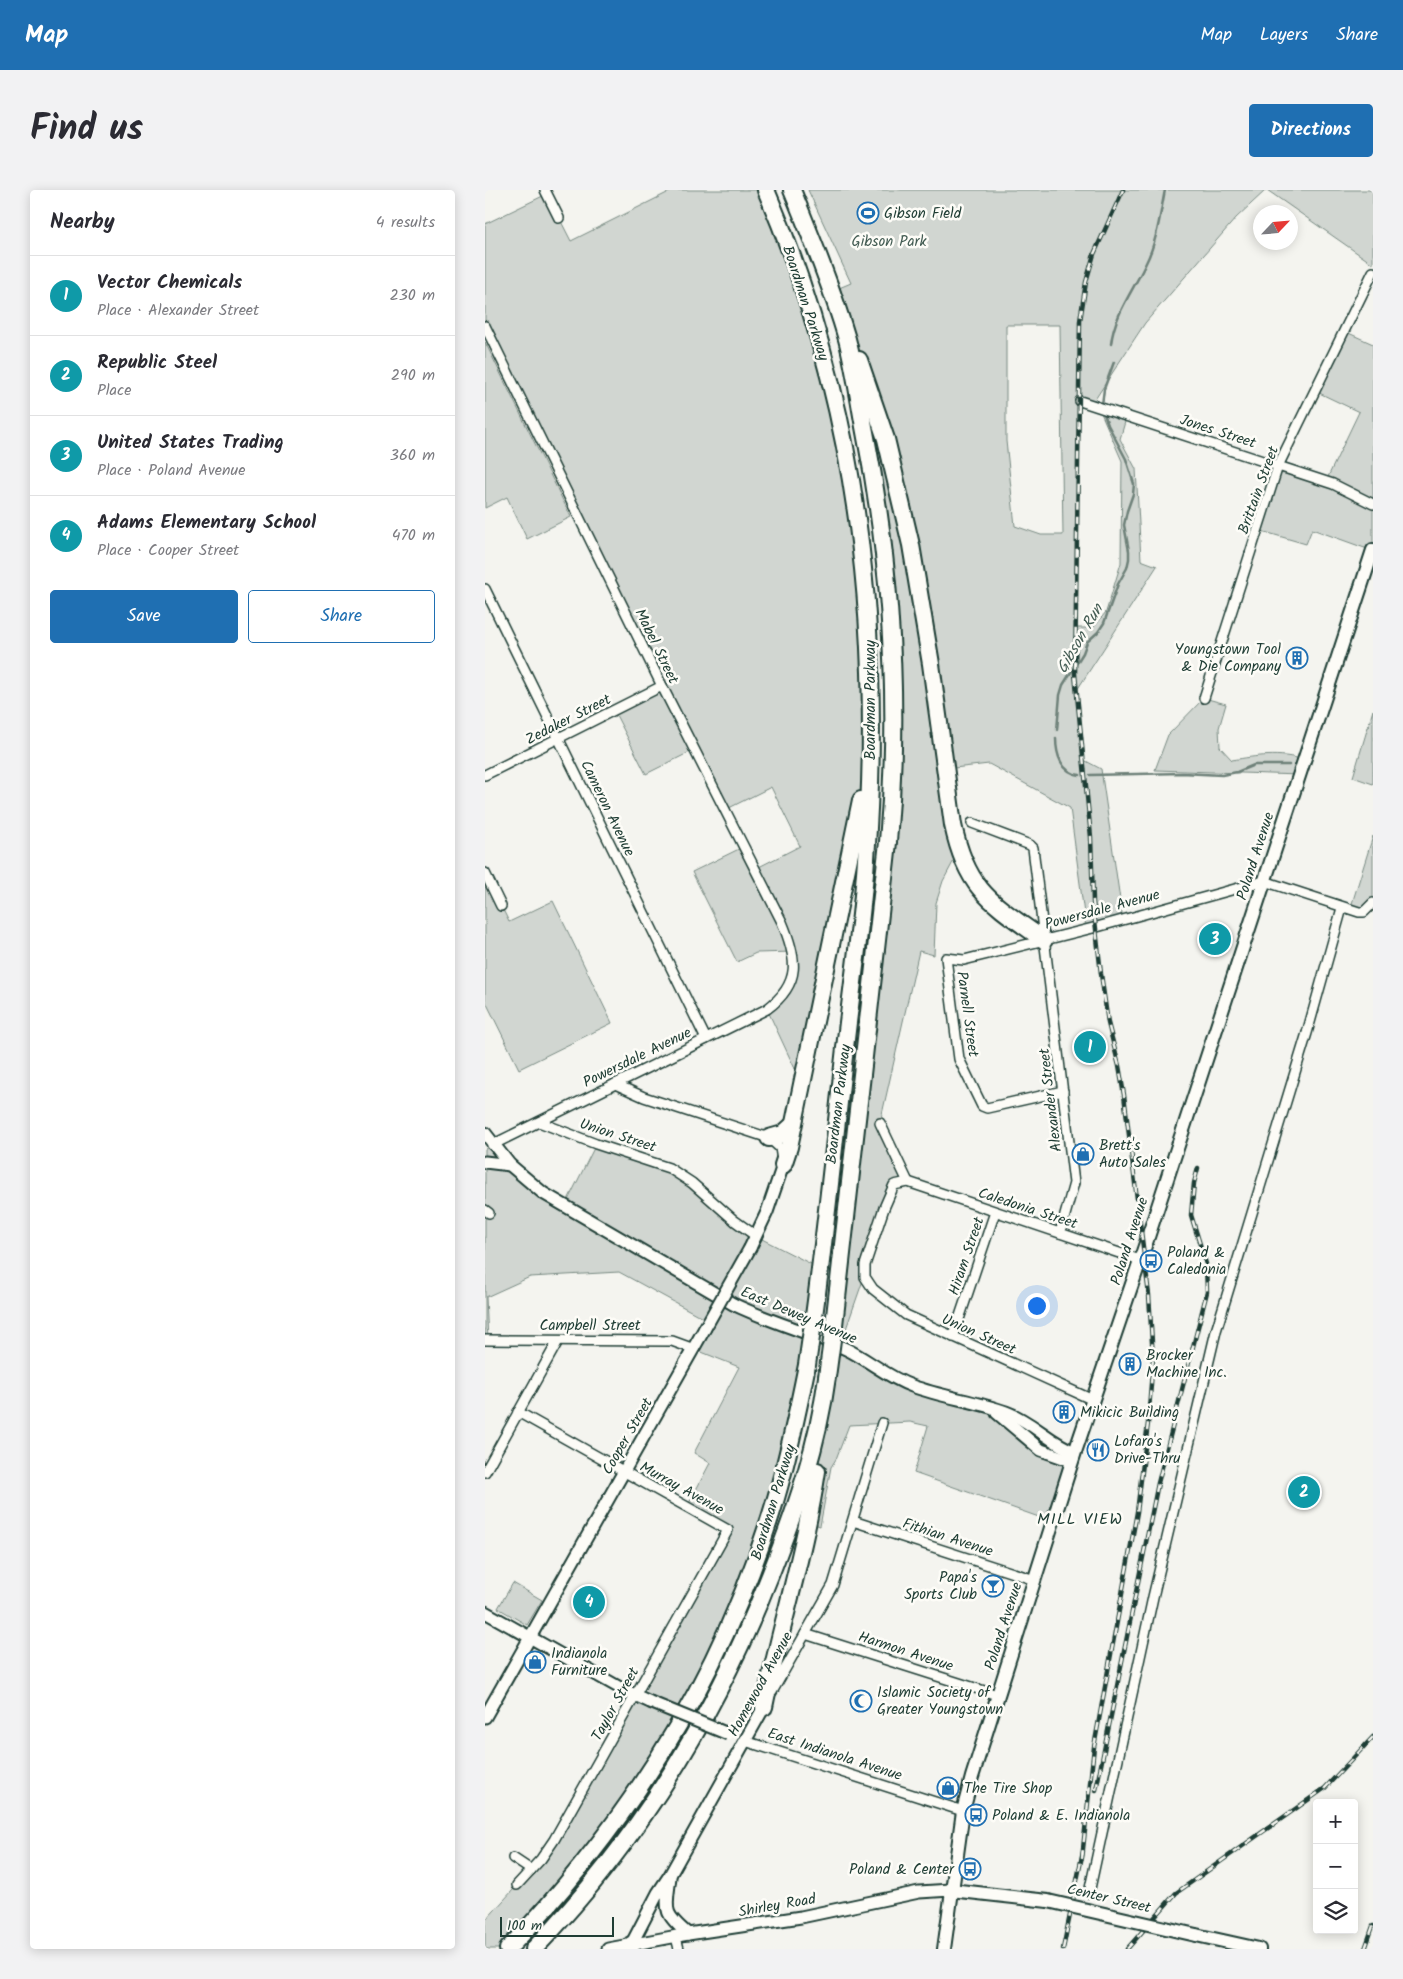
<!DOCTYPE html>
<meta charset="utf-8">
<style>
:root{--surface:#fff;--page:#f2f2f3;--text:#2b2b33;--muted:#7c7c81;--line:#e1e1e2;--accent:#1f6fb2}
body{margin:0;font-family:Kalam,sans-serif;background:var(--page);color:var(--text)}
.controls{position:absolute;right:15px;bottom:15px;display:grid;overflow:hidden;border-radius:5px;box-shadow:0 2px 12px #0003}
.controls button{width:45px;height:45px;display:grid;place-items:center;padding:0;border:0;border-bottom:1px solid var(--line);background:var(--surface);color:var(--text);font:25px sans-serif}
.compass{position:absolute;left:768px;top:15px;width:45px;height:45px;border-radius:50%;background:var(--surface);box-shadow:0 2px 12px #0003;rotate:64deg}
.scale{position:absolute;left:15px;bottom:12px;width:114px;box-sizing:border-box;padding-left:5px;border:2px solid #1f3d34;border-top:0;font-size:14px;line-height:18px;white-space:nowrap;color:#1f3d34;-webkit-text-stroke:4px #fdfcf7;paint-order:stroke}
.you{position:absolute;left:551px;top:1115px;width:18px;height:18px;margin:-12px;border:4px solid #fff;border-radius:50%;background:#1a73e8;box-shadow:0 0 0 8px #1a73e833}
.badge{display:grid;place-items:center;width:32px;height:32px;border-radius:50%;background:var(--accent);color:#fff;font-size:16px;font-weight:700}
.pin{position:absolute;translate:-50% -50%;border:2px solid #fff;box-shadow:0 1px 5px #0006}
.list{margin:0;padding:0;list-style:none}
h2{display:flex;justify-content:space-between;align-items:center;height:65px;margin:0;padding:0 20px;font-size:21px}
h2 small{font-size:16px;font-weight:400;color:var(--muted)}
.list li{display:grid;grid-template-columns:32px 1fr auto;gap:15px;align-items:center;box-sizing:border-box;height:80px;padding:0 20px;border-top:1px solid var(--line)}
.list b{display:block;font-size:19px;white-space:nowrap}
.list p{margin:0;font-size:16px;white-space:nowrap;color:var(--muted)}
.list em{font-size:16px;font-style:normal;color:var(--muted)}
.actions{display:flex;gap:10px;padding:15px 20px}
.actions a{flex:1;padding:11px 0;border:1px solid var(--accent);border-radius:5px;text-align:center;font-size:18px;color:var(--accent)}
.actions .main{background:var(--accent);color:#fff}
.icon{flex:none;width:28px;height:28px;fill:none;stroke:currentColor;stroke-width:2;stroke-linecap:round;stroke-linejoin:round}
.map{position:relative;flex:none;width:888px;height:1759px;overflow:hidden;border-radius:5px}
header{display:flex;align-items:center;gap:30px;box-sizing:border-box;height:70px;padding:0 25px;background:var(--accent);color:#fff}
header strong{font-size:24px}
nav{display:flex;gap:28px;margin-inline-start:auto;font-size:18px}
.intro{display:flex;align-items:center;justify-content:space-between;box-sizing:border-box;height:120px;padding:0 30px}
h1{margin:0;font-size:35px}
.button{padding:12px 22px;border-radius:5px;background:var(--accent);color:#fff;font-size:18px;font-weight:700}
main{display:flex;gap:30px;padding:0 30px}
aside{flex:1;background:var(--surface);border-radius:5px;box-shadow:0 2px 12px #0003}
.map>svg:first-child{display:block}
.green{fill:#d1d6d1;stroke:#788a82;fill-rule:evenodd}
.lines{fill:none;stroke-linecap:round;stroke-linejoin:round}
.stream{stroke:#6e8179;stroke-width:2.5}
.minor-casing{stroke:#1f3d34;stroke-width:12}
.tertiary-casing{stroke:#1f3d34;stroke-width:15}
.secondary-casing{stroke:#1f3d34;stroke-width:16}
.motorway-casing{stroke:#1f3d34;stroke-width:20}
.minor{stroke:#fdfcf7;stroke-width:9}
.tertiary{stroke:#fdfcf7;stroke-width:11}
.secondary{stroke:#fdfcf7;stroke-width:12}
.motorway{stroke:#fdfcf7;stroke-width:16}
.rail-casing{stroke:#1f3d34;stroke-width:4.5}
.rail{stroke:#fdfcf7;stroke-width:2.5;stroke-dasharray:8;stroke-linecap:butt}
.tertiary-bridge-casing{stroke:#1f3d34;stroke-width:15;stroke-linecap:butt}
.secondary-bridge-casing{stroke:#1f3d34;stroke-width:16;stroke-linecap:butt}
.motorway-bridge-casing{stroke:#1f3d34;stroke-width:20;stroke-linecap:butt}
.tertiary-bridge{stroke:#fdfcf7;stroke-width:11}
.secondary-bridge{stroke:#fdfcf7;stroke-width:12}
.motorway-bridge{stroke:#fdfcf7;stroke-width:16}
.labels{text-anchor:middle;stroke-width:5;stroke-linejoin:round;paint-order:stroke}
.poi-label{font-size:15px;fill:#1f3d34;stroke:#fdfcf7;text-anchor:start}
.park-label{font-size:15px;fill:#435c53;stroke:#fdfcf7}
.street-label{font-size:15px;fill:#1f3d34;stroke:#fdfcf7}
.water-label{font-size:16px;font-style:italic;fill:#475f56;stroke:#fdfcf7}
.neighbourhood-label{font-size:16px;letter-spacing:1px;fill:#1f3d34;stroke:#fdfcf7}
</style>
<header>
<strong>Map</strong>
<nav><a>Map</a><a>Layers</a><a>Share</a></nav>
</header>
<div class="intro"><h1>Find us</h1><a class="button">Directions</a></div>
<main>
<aside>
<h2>Nearby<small>4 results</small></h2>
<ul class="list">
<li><span class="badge" style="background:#0f9aa8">1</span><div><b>Vector Chemicals</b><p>Place · Alexander Street</p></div><em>230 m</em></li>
<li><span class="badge" style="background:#0f9aa8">2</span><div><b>Republic Steel</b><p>Place</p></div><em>290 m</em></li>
<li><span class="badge" style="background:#0f9aa8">3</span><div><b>United States Trading</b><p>Place · Poland Avenue</p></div><em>360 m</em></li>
<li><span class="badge" style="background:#0f9aa8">4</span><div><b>Adams Elementary School</b><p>Place · Cooper Street</p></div><em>470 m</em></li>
</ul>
<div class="actions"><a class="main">Save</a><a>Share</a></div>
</aside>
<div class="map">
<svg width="888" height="1759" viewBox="0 0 888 1759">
<rect width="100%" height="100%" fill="#f4f4ef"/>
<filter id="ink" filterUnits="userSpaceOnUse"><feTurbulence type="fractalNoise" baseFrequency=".02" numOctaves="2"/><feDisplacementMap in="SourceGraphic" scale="10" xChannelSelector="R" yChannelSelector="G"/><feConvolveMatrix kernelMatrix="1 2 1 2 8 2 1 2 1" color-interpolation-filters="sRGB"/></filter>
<g filter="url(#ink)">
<g class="green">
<path d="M 188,0 L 281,0 L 312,78 L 379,372 L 378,603 L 317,894 L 282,819 L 301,799 L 308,762 L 271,763 L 252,772 L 207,682 L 258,657 L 270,679 L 315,656 L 286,597 L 240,620 L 209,560 L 161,584 L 129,521 L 177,496 L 0,136 L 0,34 L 62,4 L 86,51 Z"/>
<path d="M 323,0 L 781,0 L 751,28 L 660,133 L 607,214 L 594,211 L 591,438 L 608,438 L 621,422 L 636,373 L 637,271 L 613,216 L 642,225 L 635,249 L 651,279 L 656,370 L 672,376 L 592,500 L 599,570 L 616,579 L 638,730 L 601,739 L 585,618 L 504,574 L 460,579 L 474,661 L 458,691 L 451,713 L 449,765 L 434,761 L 395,933 L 423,992 L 412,993 L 355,1156 L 398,1183 L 505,1218 L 590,1262 L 568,1332 L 429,1283 L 443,1236 L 425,1232 L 364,1235 L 351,1269 L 346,1277 L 335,1336 L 323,1332 L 332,1282 L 406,621 L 406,425 L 347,101 L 366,93 ZM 521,135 L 575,135 L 578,345 L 556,345 L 530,336 L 521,251 Z"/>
<path d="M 782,0 L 888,0 L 888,74 Z"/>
<path d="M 859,141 L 888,154 L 888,361 L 827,339 L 821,354 L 773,340 L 793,276 L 841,291 L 874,222 L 830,201 Z"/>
<path d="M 0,152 L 86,327 L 42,349 L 22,307 L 0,318 Z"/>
<path d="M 719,508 L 741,514 L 734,538 L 735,557 L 747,570 C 772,566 794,562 819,570 L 814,585 L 670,580 L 683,545 Z"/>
<path d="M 888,520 L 888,594 L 868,587 Z"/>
<path d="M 888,646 L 888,713 L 884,718 L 865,720 Z"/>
<path d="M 0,683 L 24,732 L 68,711 L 127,833 L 34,879 L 0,810 Z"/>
<path d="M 111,954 L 174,974 L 271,1046 L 334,1078 L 280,1344 L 180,1558 L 23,1759 L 0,1759 L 0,1731 L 56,1669 L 243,1340 L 202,1317 L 225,1273 L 209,1263 L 254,1177 L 209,1159 L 224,1131 L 134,1082 L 45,1087 L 1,1107 L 3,1150 L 0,1150 L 0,1029 L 4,1024 L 0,1020 L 0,959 L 7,955 L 80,1016 Z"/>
<path d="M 28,1393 L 57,1410 L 42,1435 L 13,1418 Z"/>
</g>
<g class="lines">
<g class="stream">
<path d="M 626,154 C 629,125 648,101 660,75 C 672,52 675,25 680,0"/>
<path d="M 617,215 L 619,199 L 629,172"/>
<path d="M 572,540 L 575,505 L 578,495 L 598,463 L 602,452 L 613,442 L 619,433 L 633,394 L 642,378 L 644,369 L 644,361 L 639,335 L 642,321 L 648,304 L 649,294 L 641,269 L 623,235 L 618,221"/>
<path d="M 571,548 C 571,564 576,583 595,585"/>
<path d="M 605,585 L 697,583 L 737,585 L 752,582 L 769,575 L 804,575"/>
</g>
<g class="minor-casing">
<g id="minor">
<path d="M 60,0 L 74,28"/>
<path d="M 0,136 L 177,496 L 297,732 C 312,768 317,793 282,819 L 7,955"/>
<path d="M 595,211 L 848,294 L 888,314"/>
<path d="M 0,399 L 221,849"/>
<path d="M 719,508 L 793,276 L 888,82"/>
<path d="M 0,585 L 177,496"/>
<path d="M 487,633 L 545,655 L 548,658 L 589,993 L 575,1043"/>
<path d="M 0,683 L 16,716"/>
<path d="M 130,894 L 159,907 L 284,948 L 295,958 L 297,970"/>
<path d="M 578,901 L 502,918 L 497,916 L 474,869 L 461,768 L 479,770 L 612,737 L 779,691 L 874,722 L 879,722 L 888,713"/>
<path d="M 54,932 L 111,954 L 184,978 L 207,993 L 250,1031 L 271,1046"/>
<path d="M 395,933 L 423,992"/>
<path d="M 0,1020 L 4,1023"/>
<path d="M 468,1147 L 510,1022"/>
<path d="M 0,1150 L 187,1151 L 209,1159"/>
<path d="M 608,1210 L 421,1125 L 388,1099 L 380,1087 L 380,1075 L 399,1018 L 409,995 L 423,992 L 655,1070"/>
<path d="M 0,1282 L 73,1151"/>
<path d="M 368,1331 L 550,1390"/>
<path d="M 320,1444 L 512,1505"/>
<path d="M 287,1502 L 348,1395 L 397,1233"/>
<path d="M 260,1551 L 478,1621"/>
<path d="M 28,1668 L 46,1680"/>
<path d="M 32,1695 L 56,1669 L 69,1650 L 243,1340 L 33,1222"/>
<path d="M 604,1703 L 668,1407 L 731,1141 L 822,843 L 857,718"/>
<path d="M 191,1747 L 194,1759"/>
</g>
</g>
<g class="tertiary-casing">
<g id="tertiary">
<path d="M 0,943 L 25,975 L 58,1003 L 248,1114 C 285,1132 324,1142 361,1159 C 384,1170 402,1187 427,1196 C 457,1207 490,1211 521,1222 C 547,1231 565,1253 590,1262"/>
<path d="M 0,972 L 25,975"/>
<path d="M 265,1058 L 282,1022 L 298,975"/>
<path d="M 512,1223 L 556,1260 L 587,1271"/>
<path d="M 0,1422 L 137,1499 L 165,1512"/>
<path d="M 0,1527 L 220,1138"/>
<path d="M 185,1687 C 181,1720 177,1722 203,1744"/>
<path d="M 146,1755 L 173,1703 L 185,1685 L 279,1517"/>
<path d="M 123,1759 L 203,1744 L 316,1727 L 434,1702 L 466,1700"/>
</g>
</g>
<g class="secondary-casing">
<g id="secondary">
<path d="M 466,1700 L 563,1711"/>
<path d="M 711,1745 L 774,1759"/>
<path d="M 459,1759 L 478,1621 L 487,1587 L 590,1262 L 663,1047 L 888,360"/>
</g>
</g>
<g class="motorway-casing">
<g id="motorway">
<path d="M 281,0 C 373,215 398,437 381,669 C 377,732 367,795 360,858 C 350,947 341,1037 329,1126"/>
<path d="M 307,0 C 327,49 347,98 362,149 C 370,179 374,211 380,242 C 407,379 415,513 403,652 L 349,1135"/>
<path d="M 374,170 L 401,249 L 426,355 L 446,474 L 468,635 C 482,701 507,713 559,750"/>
<path d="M 284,948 L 298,944 L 308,935"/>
<path d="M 298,975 L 304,957 L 376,610"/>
<path d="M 279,1517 C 295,1438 320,1361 332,1281"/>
<path d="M 23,1759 C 147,1630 240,1481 291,1308 C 304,1264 313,1220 322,1175"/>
<path d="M 49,1759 C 155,1649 231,1525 286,1383 C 311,1319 333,1255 342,1187"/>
<path d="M 145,1759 L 146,1755"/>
</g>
</g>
<use href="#minor" class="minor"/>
<use href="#tertiary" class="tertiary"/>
<use href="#secondary" class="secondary"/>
<use href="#motorway" class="motorway"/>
<g class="rail-casing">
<g id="rail">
<path d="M 611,1600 L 673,1293 L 722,1102 L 721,1074 L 706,1025 L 709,993 L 713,978"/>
<path d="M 597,1668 L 609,1557 L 652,1322 L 663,1233 L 668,1168 L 664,1105 L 639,905 L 634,876 L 623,833 L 616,784 L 608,712 L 606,647 L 590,484 L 595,131 L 601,92 L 609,64 L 638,0"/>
<path d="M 578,1759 L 598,1661"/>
<path d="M 642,1759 L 691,1703 L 840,1598 L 888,1547"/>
<path d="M 880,1759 L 888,1736"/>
</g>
</g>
<use href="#rail" class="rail"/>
<g class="tertiary-bridge-casing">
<g id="tertiary-bridge">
<path d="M 220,1138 L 265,1058"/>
<path d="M 165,1512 L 243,1544"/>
</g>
</g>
<g class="secondary-bridge-casing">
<path id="secondary-bridge" d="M 563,1711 L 711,1745"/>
</g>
<g class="motorway-bridge-casing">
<g id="motorway-bridge">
<path d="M 322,1175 L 329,1126"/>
<path d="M 342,1187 L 349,1135"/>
</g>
</g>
<use href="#tertiary-bridge" class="tertiary-bridge"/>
<use href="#secondary-bridge" class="secondary-bridge"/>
<use href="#motorway-bridge" class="motorway-bridge"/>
</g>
</g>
<defs>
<g id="stadium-ring" transform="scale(1.125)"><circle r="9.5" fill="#fdfcf7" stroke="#1f6fb2" stroke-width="1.5"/><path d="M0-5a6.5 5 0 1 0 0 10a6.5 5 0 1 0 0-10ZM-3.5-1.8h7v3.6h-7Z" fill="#1f6fb2"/></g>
<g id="building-ring" transform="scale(1.125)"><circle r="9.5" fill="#fdfcf7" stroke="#1f6fb2" stroke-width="1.5"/><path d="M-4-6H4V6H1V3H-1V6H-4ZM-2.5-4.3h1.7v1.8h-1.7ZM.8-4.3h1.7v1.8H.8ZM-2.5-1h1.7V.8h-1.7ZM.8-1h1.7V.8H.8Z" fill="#1f6fb2"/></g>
<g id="shop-ring" transform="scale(1.125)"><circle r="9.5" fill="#fdfcf7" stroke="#1f6fb2" stroke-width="1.5"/><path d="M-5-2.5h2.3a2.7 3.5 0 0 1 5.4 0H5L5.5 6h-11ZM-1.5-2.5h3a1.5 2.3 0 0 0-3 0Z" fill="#1f6fb2"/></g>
<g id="bus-ring" transform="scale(1.125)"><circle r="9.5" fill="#fdfcf7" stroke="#1f6fb2" stroke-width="1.5"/><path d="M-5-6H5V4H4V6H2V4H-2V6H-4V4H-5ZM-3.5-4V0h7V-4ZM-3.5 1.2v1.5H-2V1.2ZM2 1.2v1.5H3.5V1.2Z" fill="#1f6fb2"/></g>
<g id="restaurant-ring" transform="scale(1.125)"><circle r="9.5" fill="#fdfcf7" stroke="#1f6fb2" stroke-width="1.5"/><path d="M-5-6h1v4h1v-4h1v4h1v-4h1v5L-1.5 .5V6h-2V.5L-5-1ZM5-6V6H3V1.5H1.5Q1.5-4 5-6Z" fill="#1f6fb2"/></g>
<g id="bar-ring" transform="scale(1.125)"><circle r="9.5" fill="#fdfcf7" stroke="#1f6fb2" stroke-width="1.5"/><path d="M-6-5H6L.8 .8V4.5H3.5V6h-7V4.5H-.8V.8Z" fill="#1f6fb2"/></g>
<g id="mosque-ring" transform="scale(1.125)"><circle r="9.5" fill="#fdfcf7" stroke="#1f6fb2" stroke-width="1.5"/><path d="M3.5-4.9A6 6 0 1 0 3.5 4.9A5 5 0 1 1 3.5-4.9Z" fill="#1f6fb2"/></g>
</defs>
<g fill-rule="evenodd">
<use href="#stadium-ring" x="383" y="23"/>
<use href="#building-ring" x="812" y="468"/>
<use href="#shop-ring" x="598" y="964"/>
<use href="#bus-ring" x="666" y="1071"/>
<use href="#building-ring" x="645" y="1174"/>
<use href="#building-ring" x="579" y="1222"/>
<use href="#restaurant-ring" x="613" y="1260"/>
<use href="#bar-ring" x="508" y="1396"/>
<use href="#shop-ring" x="50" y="1472"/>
<use href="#mosque-ring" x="376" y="1511"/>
<use href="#shop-ring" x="463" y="1598"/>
<use href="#bus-ring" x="491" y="1625"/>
<use href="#bus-ring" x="485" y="1679"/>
</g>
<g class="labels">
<g class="poi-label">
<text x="399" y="28">Gibson Field</text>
<text x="796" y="464" text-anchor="end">Youngstown Tool<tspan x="796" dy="17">&amp; Die Company</tspan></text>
<text x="614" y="960">Brett's<tspan x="614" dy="17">Auto Sales</tspan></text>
<text x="682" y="1067">Poland &amp;<tspan x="682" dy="17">Caledonia</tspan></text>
<text x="661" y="1170">Brocker<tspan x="661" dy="17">Machine Inc.</tspan></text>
<text x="595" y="1227">Mikicic Building</text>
<text x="629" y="1256">Lofaro's<tspan x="629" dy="17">Drive-Thru</tspan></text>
<text x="492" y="1392" text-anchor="end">Papa's<tspan x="492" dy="17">Sports Club</tspan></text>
<text x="66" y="1468">Indianola<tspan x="66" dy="17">Furniture</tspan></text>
<text x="392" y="1507">Islamic Society of<tspan x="392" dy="17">Greater Youngstown</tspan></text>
<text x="479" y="1603">The Tire Shop</text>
<text x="507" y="1630">Poland &amp; E. Indianola</text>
<text x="469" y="1684" text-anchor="end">Poland &amp; Center</text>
</g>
<g class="park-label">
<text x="404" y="56">Gibson Park</text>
</g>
<g class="street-label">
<text transform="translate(321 113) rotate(72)" y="5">Boardman Parkway</text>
<text transform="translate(733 241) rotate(18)" y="5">Jones Street</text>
<text transform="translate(773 300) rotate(-70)" y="5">Brittain Street</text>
<text transform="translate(172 456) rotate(64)" y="5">Mabel Street</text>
<text transform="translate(385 510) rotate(-90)" y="5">Boardman Parkway</text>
<text transform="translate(83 529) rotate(-27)" y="5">Zedaker Street</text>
<text transform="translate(123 618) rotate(64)" y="5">Cameron Avenue</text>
<text transform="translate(770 666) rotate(-72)" y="5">Poland Avenue</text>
<text transform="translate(617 719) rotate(-15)" y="5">Powersdale Avenue</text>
<text transform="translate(483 824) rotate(82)" y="5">Parnell Street</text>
<text transform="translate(152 867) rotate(-26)" y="5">Powersdale Avenue</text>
<text transform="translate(565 910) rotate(-97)" y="5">Alexander Street</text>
<text transform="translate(353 914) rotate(-83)" y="5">Boardman Parkway</text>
<text transform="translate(133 945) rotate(18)" y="5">Union Street</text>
<text transform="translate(543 1018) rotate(18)" y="5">Caledonia Street</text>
<text transform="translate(644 1051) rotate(-72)" y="5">Poland Avenue</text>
<text transform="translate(481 1066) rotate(-71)" y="5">Hiram Street</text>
<text transform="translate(314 1125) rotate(23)" y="5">East Dewey Avenue</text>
<text x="105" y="1140">Campbell Street</text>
<text transform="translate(494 1144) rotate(24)" y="5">Union Street</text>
<text transform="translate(142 1246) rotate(-60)" y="5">Cooper Street</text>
<text transform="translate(197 1298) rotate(29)" y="5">Murray Avenue</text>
<text transform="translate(288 1312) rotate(-73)" y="5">Boardman Parkway</text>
<text transform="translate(463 1347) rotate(18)" y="5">Fithian Avenue</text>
<text transform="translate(518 1436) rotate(-72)" y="5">Poland Avenue</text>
<text transform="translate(421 1461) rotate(18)" y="5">Harmon Avenue</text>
<text transform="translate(275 1494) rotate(-61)" y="5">Homewood Avenue</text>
<text transform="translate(130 1514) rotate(-61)" y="5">Taylor Street</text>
<text transform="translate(350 1564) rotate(18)" y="5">East Indianola Avenue</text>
<text transform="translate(624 1708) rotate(13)" y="5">Center Street</text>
<text transform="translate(292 1715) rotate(-10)" y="5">Shirley Road</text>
</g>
<g class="water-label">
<text transform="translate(594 448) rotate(-60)" y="6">Gibson Run</text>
</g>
<g class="neighbourhood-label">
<text x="595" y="1334">MILL VIEW</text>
</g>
</g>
</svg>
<div class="controls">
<button>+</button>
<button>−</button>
<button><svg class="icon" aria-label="layers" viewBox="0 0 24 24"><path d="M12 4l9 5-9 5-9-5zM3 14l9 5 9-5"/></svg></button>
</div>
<svg class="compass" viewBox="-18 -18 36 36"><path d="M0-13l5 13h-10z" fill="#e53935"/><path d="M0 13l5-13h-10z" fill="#7c7c81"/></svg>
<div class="scale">100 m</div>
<div class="you"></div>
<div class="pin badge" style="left:605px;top:857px;background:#0f9aa8">1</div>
<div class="pin badge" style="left:819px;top:1302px;background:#0f9aa8">2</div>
<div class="pin badge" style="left:730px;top:749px;background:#0f9aa8">3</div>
<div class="pin badge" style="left:104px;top:1412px;background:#0f9aa8">4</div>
</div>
</main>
